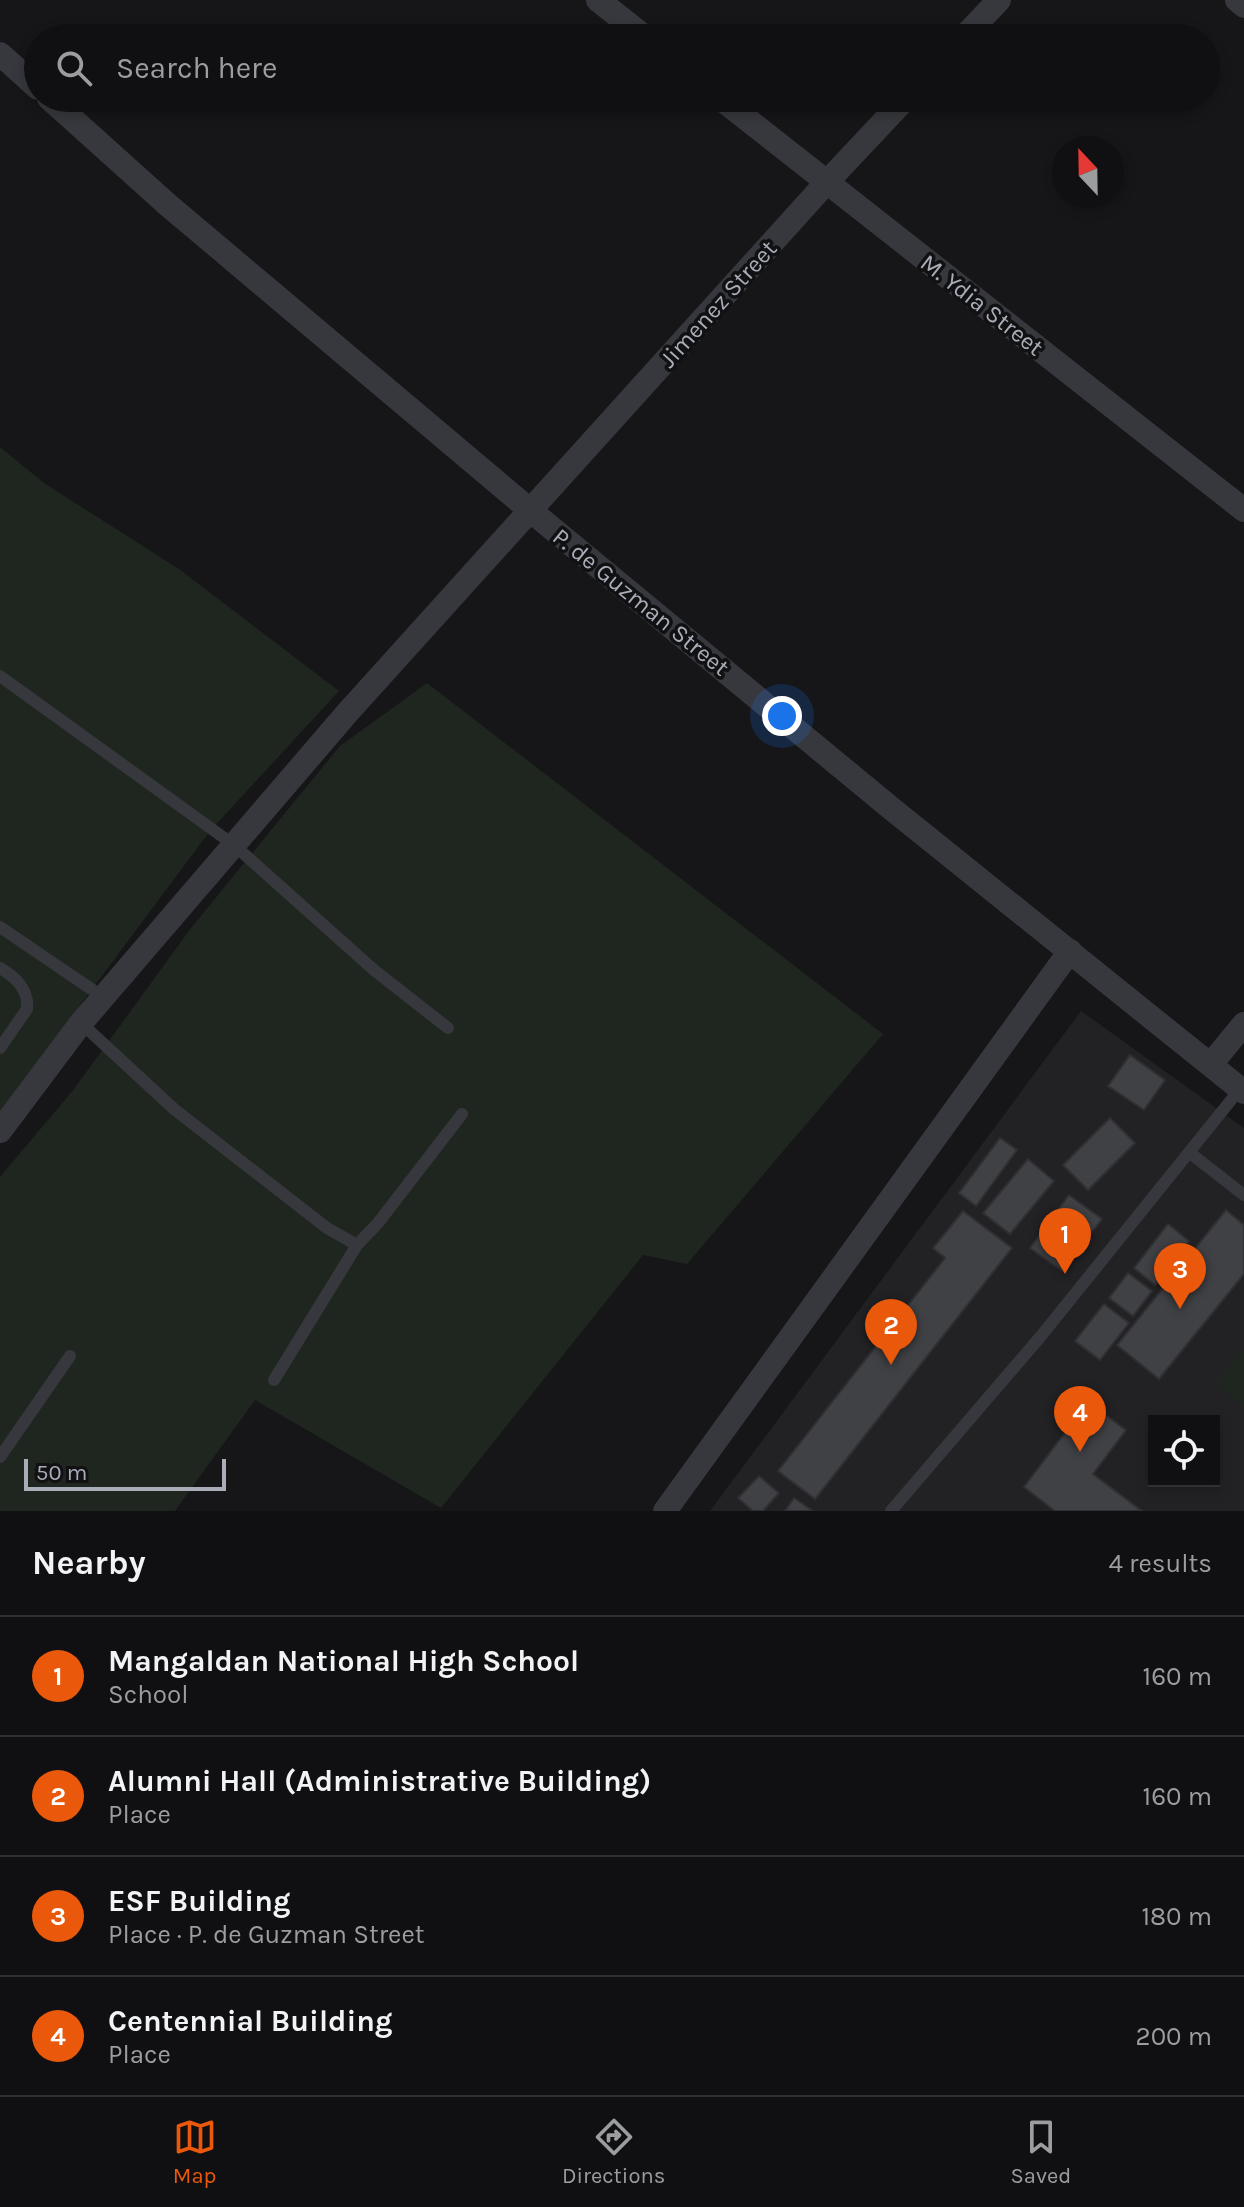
<!DOCTYPE html>
<meta charset="utf-8">
<style>
:root{--surface:#101012;--page:#19191b;--text:#f1f3f6;--muted:#9c9d9f;--line:#303032;--accent:#ea580c}
body{margin:0;font-family:Karla,sans-serif;background:var(--page);color:var(--text)}
.controls{position:absolute;right:24px;bottom:24px;display:grid;overflow:hidden;border-radius:0px;box-shadow:0 4px 12px #0003}
.controls button{width:72px;height:72px;display:grid;place-items:center;padding:0;border:0;border-bottom:2px solid var(--line);background:var(--surface);color:var(--text);font:40px sans-serif}
.compass{position:absolute;left:1052px;top:136px;width:72px;height:72px;border-radius:50%;background:var(--surface);box-shadow:0 4px 12px #0003;rotate:338deg}
.scale{position:absolute;left:24px;bottom:20px;width:202px;box-sizing:border-box;padding-left:8px;border:4px solid #a8adb8;border-top:0;font-size:22px;line-height:28px;white-space:nowrap;color:#a8adb8;-webkit-text-stroke:6px #111113;paint-order:stroke}
.you{position:absolute;left:782px;top:716px;width:28px;height:28px;margin:-20px;border:6px solid #fff;border-radius:50%;background:#1a73e8;box-shadow:0 0 0 12px #1a73e833}
.badge{display:grid;place-items:center;width:52px;height:52px;border-radius:50%;background:var(--accent);color:#fff;font-size:26px;font-weight:700}
.pin{position:absolute;translate:-50% -66px;filter:drop-shadow(0 2px 4px #0008)}
.pin::after{content:'';position:absolute;top:42px;width:28px;height:24px;background:inherit;clip-path:polygon(0 0,100% 0,50% 100%)}
.list{margin:0;padding:0;list-style:none}
h2{display:flex;justify-content:space-between;align-items:center;height:104px;margin:0;padding:0 32px;font-size:34px}
h2 small{font-size:26px;font-weight:400;color:var(--muted)}
.list li{display:grid;grid-template-columns:52px 1fr auto;gap:24px;align-items:center;box-sizing:border-box;height:120px;padding:0 32px;border-top:2px solid var(--line)}
.list b{display:block;font-size:30px;white-space:nowrap}
.list p{margin:0;font-size:26px;white-space:nowrap;color:var(--muted)}
.list em{font-size:26px;font-style:normal;color:var(--muted)}
.icon{flex:none;width:44px;height:44px;fill:none;stroke:currentColor;stroke-width:2;stroke-linecap:round;stroke-linejoin:round}
.map{position:relative;flex:none;width:1244px;height:1511px;overflow:hidden}
.search{position:absolute;background:var(--surface);box-shadow:0 4px 12px #0003;left:24px;right:24px;top:24px;height:88px;display:flex;align-items:center;gap:20px;box-sizing:border-box;padding:0 28px;border-radius:44px;color:var(--muted);font-size:30px}
.sheet{height:584px;background:var(--surface)}
nav{display:flex;justify-content:space-around;align-items:center;box-sizing:border-box;height:112px;border-top:2px solid var(--line);background:var(--surface);font-size:22px;color:var(--muted)}
nav a{display:grid;justify-items:center;gap:4px}
nav .on{color:var(--accent)}
.map>svg:first-child{display:block}
.built{fill:#222225;fill-rule:evenodd}
.green{fill:#1e261f}
.building{fill:#404145;stroke:#303034;stroke-width:2}
.lines{fill:none;stroke-linecap:round;stroke-linejoin:round}
.lane{stroke:#37383d;stroke-width:12}
.street{stroke:#37383d;stroke-width:24}
.labels{text-anchor:middle;stroke-width:7;stroke-linejoin:round;paint-order:stroke}
.street-label{font-size:24px;fill:#a8adb8;stroke:#111113}
</style>
<div class="map">
<svg width="1244" height="1511" viewBox="0 0 1244 1511">
<rect width="100%" height="100%" fill="#161618"/>
<path class="built" d="M 1081,1011 L 1244,1128 L 1244,1511 L 710,1511 ZM 1154,1421 L 1214,1421 L 1214,1481 L 1154,1481 Z"/>
<g class="green">
<path d="M 0,447 L 44,483 L 179,569 L 339,691 L 210,831 L 84,1000 L 0,1119 Z"/>
<path d="M 427,683 L 883,1034 L 687,1264 L 643,1255 L 441,1508 L 255,1400 L 175,1511 L 0,1511 L 0,1177 L 74,1089 L 191,928 L 340,746 Z"/>
<path d="M 1244,1349 L 1244,1408 L 1215,1384 Z"/>
</g>
<g class="building">
<path d="M 1130,1055 L 1165,1080 L 1144,1110 L 1108,1086 Z"/>
<path d="M 1110,1118 L 1135,1143 L 1088,1190 L 1063,1165 Z"/>
<path d="M 1000,1138 L 1017,1150 L 976,1206 L 959,1193 Z"/>
<path d="M 1028,1159 L 1054,1181 L 1010,1234 L 983,1213 Z"/>
<path d="M 1069,1195 L 1102,1219 L 1062,1271 L 1030,1248 Z"/>
<path d="M 1226,1210 L 1244,1225 L 1244,1274 L 1159,1379 L 1117,1345 Z"/>
<path d="M 963,1211 L 1012,1248 L 815,1499 L 778,1471 L 945,1258 L 933,1248 Z"/>
<path d="M 1168,1224 L 1189,1241 L 1155,1285 L 1134,1268 Z"/>
<path d="M 1128,1273 L 1152,1291 L 1133,1316 L 1109,1298 Z"/>
<path d="M 1104,1304 L 1129,1323 L 1100,1360 L 1075,1341 Z"/>
<path d="M 1088,1402 L 1126,1430 L 1093,1474 L 1142,1511 L 1055,1511 L 1024,1487 Z"/>
<path d="M 759,1476 L 779,1493 L 763,1511 L 753,1511 L 738,1498 Z"/>
<path d="M 794,1498 L 813,1511 L 785,1511 Z"/>
</g>
<g class="lines">
<g class="lane">
<path d="M 0,676 L 234,845 L 374,970 L 448,1028"/>
<path d="M 0,927 L 103,997"/>
<path d="M 0,968 C 15,977 29,989 27,1009 L 0,1048"/>
<path d="M 81,1023 L 174,1109 L 327,1228 L 357,1245 L 378,1223 L 462,1114"/>
<path d="M 1190,1153 L 1244,1195"/>
<path d="M 274,1380 L 357,1245"/>
<path d="M 0,1457 L 70,1356"/>
<path d="M 891,1511 L 1041,1336 L 1240,1089"/>
</g>
<g class="street">
<path d="M 598,0 L 646,38"/>
<path d="M 1237,0 L 1244,6"/>
<path d="M 963,38 L 999,0"/>
<path d="M 0,54 L 38,88"/>
<path d="M 49,98 L 168,205 L 531,511 L 892,809 L 1244,1092"/>
<path d="M 720,98 L 1244,510"/>
<path d="M 1211,1064 L 1244,1024"/>
<path d="M 0,1131 L 81,1023 L 348,712 L 826,183 L 906,98"/>
<path d="M 665,1511 L 1070,951"/>
</g>
</g>
<g class="labels">
<g class="street-label">
<text transform="translate(718 304) rotate(-48)" y="8">Jimenez Street</text>
<text transform="translate(982 305) rotate(38)" y="8">M. Ydia Street</text>
<text transform="translate(641 602) rotate(39)" y="8">P. de Guzman Street</text>
</g>
</g>
</svg>
<div class="controls">
<button><svg class="icon" aria-label="locate" viewBox="0 0 24 24"><circle cx="12" cy="12" r="6"/><path d="M12 2v4M12 18v4M2 12h4M18 12h4"/></svg></button>
</div>
<svg class="compass" viewBox="-18 -18 36 36"><path d="M0-13l5 13h-10z" fill="#e53935"/><path d="M0 13l5-13h-10z" fill="#9c9d9f"/></svg>
<div class="scale">50 m</div>
<div class="you"></div>
<div class="pin badge" style="left:1065px;top:1274px">1</div>
<div class="pin badge" style="left:891px;top:1365px">2</div>
<div class="pin badge" style="left:1180px;top:1309px">3</div>
<div class="pin badge" style="left:1080px;top:1452px">4</div>
<div class="search"><svg class="icon" aria-label="search" viewBox="0 0 24 24"><circle cx="10" cy="10" r="6"/><path d="M15 15l6 6"/></svg>Search here</div>
</div>
<section class="sheet">
<h2>Nearby<small>4 results</small></h2>
<ul class="list">
<li><span class="badge">1</span><div><b>Mangaldan National High School</b><p>School</p></div><em>160 m</em></li>
<li><span class="badge">2</span><div><b>Alumni Hall (Administrative Building)</b><p>Place</p></div><em>160 m</em></li>
<li><span class="badge">3</span><div><b>ESF Building</b><p>Place · P. de Guzman Street</p></div><em>180 m</em></li>
<li><span class="badge">4</span><div><b>Centennial Building</b><p>Place</p></div><em>200 m</em></li>
</ul>
</section>
<nav>
<a class="on"><svg class="icon" aria-label="map" viewBox="0 0 24 24"><path d="M3 6l6-2 6 2 6-2v14l-6 2-6-2-6 2zM9 4v14M15 6v14"/></svg>Map</a>
<a><svg class="icon" aria-label="directions" viewBox="0 0 24 24"><path d="M12 3l9 9-9 9-9-9zM9 14v-3h6M13 9l2 2-2 2"/></svg>Directions</a>
<a><svg class="icon" aria-label="saved" viewBox="0 0 24 24"><path d="M7 4h10v16l-5-4-5 4z"/></svg>Saved</a>
</nav>
